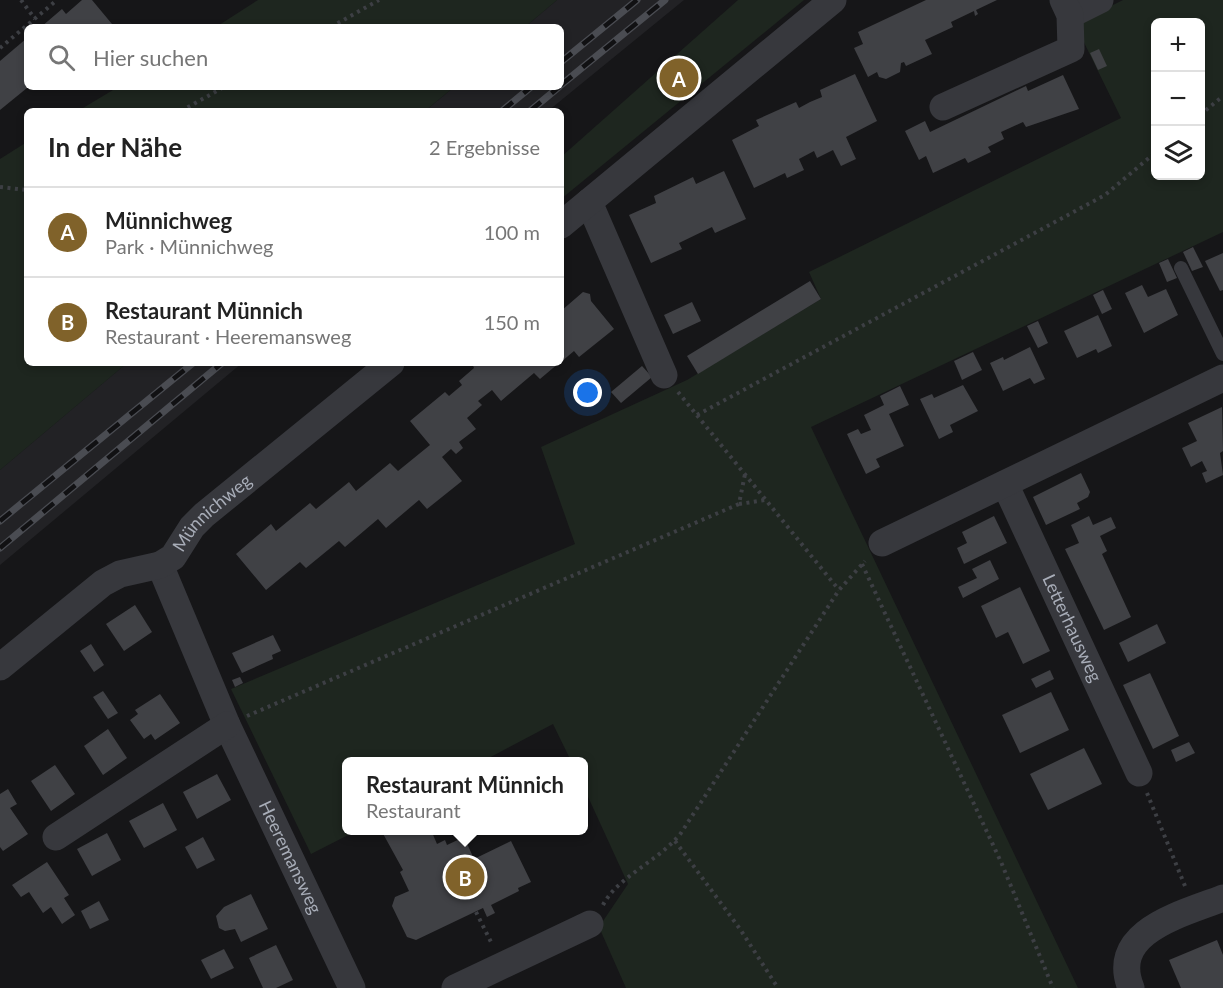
<!DOCTYPE html>
<html lang="de">
<meta charset="utf-8">
<style>
:root{--surface:#fff;--page:#f2f2f2;--text:#222;--muted:#767676;--line:#e0e0e0;--accent:#80622a}
body{margin:0;font-family:Lato,sans-serif;background:var(--page);color:var(--text)}
.controls{position:absolute;right:18px;top:18px;display:grid;overflow:hidden;border-radius:9px;box-shadow:0 3px 9px #0003}
.controls button{width:54px;height:54px;display:grid;place-items:center;padding:0;border:0;border-bottom:2px solid var(--line);background:var(--surface);color:var(--text);font:30px sans-serif}
.you{position:absolute;left:588px;top:393px;width:21px;height:21px;margin:-15px;border:4px solid #fff;border-radius:50%;background:#1a73e8;box-shadow:0 0 0 9px #1a73e833}
.badge{display:grid;place-items:center;width:39px;height:39px;border-radius:50%;background:var(--accent);color:#fff;font-size:20px;font-weight:700}
.pin{position:absolute;translate:-50% -50%;border:3px solid #fff;box-shadow:0 2px 6px #0006}
.popup{position:absolute;left:342px;top:757px;width:246px;height:78px;box-sizing:border-box;display:grid;place-content:center;border-radius:9px;background:var(--surface);filter:drop-shadow(0 2px 4px #0005);font-size:20px;white-space:nowrap;color:var(--muted)}
.popup b{font-size:22px;color:var(--text)}
.popup::after{content:'';position:absolute;left:50%;top:100%;margin-left:-12px;border:12px solid transparent;border-top-color:var(--surface)}
.list{margin:0;padding:0;list-style:none}
h2{display:flex;justify-content:space-between;align-items:center;height:78px;margin:0;padding:0 24px;font-size:26px}
h2 small{font-size:20px;font-weight:400;color:var(--muted)}
.list li{display:grid;grid-template-columns:39px 1fr auto;gap:18px;align-items:center;box-sizing:border-box;height:90px;padding:0 24px;border-top:2px solid var(--line)}
.list b{display:block;font-size:22px;white-space:nowrap}
.list p{margin:0;font-size:20px;white-space:nowrap;color:var(--muted)}
.list em{font-size:20px;font-style:normal;color:var(--muted)}
.icon{flex:none;width:33px;height:33px;fill:none;stroke:currentColor;stroke-width:2;stroke-linecap:round;stroke-linejoin:round}
.map{position:relative;flex:none;width:1223px;height:988px;overflow:hidden}
.search{position:absolute;background:var(--surface);box-shadow:0 3px 9px #0003;left:24px;top:24px;width:540px;height:66px;display:flex;align-items:center;gap:15px;box-sizing:border-box;padding:0 21px;border-radius:9px;color:var(--muted);font-size:22px}
.panel{position:absolute;background:var(--surface);box-shadow:0 3px 9px #0003;left:24px;top:108px;width:540px;height:258px;border-radius:9px}
.map>svg:first-child{display:block}
.built{fill:#222225}
.green{fill:#1e261f;fill-rule:evenodd}
.building{fill:#404145}
.lines{fill:none;stroke-linecap:round;stroke-linejoin:round}
.path{stroke:#3d3f44;stroke-width:4;stroke-dasharray:3 4.5;stroke-linecap:butt}
.lane{stroke:#37383d;stroke-width:14}
.street{stroke:#37383d;stroke-width:27}
.rail-casing{stroke:#4a4c52;stroke-width:7}
.rail{stroke:#111113;stroke-width:4.5;stroke-dasharray:14;stroke-linecap:butt}
.labels{text-anchor:middle;stroke-width:6;stroke-linejoin:round;paint-order:stroke}
.street-label{font-size:18px;fill:#a8adb8;stroke:#111113}
</style>
<div class="map">
<svg width="1223" height="988" viewBox="0 0 1223 988">
<rect width="100%" height="100%" fill="#161618"/>
<g class="built">
<path d="M 557,0 L 684,0 L 548,111 L 425,111 L 454,87 L 561,87 L 561,27 L 525,27 Z"/>
<path d="M 127,363 L 242,363 L 0,565 L 0,470 Z"/>
</g>
<g class="green">
<path d="M 258,0 L 557,0 L 525,27 L 216,27 Z"/>
<path d="M 738,0 L 804,0 L 561,199 L 561,157 Z"/>
<path d="M 1123,0 L 1223,0 L 1223,232 L 811,427 L 1078,988 L 626,988 L 599,927 L 628,884 L 584,788 L 584,762 L 571,761 L 553,724 L 483,761 L 346,762 L 346,830 L 356,831 L 311,854 L 231,689 L 575,544 L 541,447 L 687,380 L 821,299 L 809,272 L 1121,118 L 1075,24 ZM 1156,22 L 1200,22 L 1200,176 L 1156,176 Z"/>
<path d="M 118,87 L 454,87 L 425,111 L 78,111 Z"/>
<path d="M 27,142 L 27,363 L 127,363 L 0,470 L 0,159 Z"/>
</g>
<g class="building">
<path d="M 82,0 L 92,0 L 112,24 L 109,27 L 41,27 L 62,9 L 66,14 Z"/>
<path d="M 926,0 L 997,0 L 976,10 L 978,14 L 975,16 L 974,11 L 951,22 L 953,27 L 925,40 L 932,54 L 906,66 L 904,62 L 901,63 L 900,72 L 886,79 L 879,77 L 877,72 L 868,77 L 854,48 L 863,44 L 858,32 Z"/>
<path d="M 27,38 L 27,88 L 0,110 L 0,61 Z"/>
<path d="M 1099,49 L 1107,66 L 1098,70 L 1090,53 Z"/>
<path d="M 855,74 L 877,121 L 846,137 L 856,159 L 841,166 L 833,150 L 817,158 L 814,151 L 799,159 L 804,170 L 787,178 L 785,173 L 754,188 L 732,140 L 759,126 L 756,120 L 796,102 L 799,108 L 810,102 L 822,97 L 820,90 Z"/>
<path d="M 1063,75 L 1079,109 L 1026,127 L 1023,122 L 1001,132 L 1004,139 L 988,147 L 991,152 L 968,163 L 965,158 L 933,173 L 926,156 L 919,160 L 905,131 L 925,121 L 930,132 L 1026,86 L 1028,91 Z"/>
<path d="M 724,171 L 746,219 L 715,233 L 712,227 L 679,243 L 682,249 L 651,263 L 629,215 L 656,203 L 654,196 L 693,177 L 696,184 Z"/>
<path d="M 1193,247 L 1203,267 L 1192,271 L 1183,252 Z"/>
<path d="M 1223,253 L 1223,290 L 1220,291 L 1205,261 Z"/>
<path d="M 1168,259 L 1177,278 L 1167,282 L 1159,263 Z"/>
<path d="M 810,281 L 821,299 L 698,374 L 687,356 Z"/>
<path d="M 1142,285 L 1148,297 L 1166,289 L 1178,315 L 1144,333 L 1125,293 Z"/>
<path d="M 1103,290 L 1112,309 L 1102,314 L 1093,295 Z"/>
<path d="M 583,292 L 590,294 L 591,301 L 614,329 L 579,357 L 574,351 L 561,362 L 561,311 Z"/>
<path d="M 692,302 L 701,321 L 673,334 L 664,315 Z"/>
<path d="M 1098,315 L 1112,346 L 1098,353 L 1096,349 L 1077,358 L 1064,331 Z"/>
<path d="M 1038,321 L 1048,343 L 1038,348 L 1027,326 Z"/>
<path d="M 1030,347 L 1045,379 L 1034,384 L 1030,378 L 1003,391 L 990,363 L 1003,357 L 1004,360 Z"/>
<path d="M 973,352 L 982,370 L 962,380 L 954,361 Z"/>
<path d="M 472,363 L 559,363 L 540,379 L 534,373 L 501,401 L 492,390 L 478,401 L 482,405 L 467,418 L 476,429 L 459,442 L 463,448 L 456,454 L 451,449 L 442,457 L 462,481 L 427,509 L 419,500 L 386,528 L 378,519 L 345,547 L 339,541 L 306,568 L 300,562 L 266,590 L 236,554 L 271,524 L 276,531 L 310,503 L 316,509 L 349,482 L 356,491 L 390,463 L 398,471 L 430,445 L 410,421 L 445,392 L 449,396 L 462,385 L 459,381 L 474,368 Z"/>
<path d="M 642,366 L 652,377 L 621,403 L 611,392 Z"/>
<path d="M 963,385 L 978,411 L 950,425 L 953,432 L 939,439 L 920,399 L 932,394 L 934,398 Z"/>
<path d="M 900,386 L 909,405 L 889,414 L 904,446 L 876,459 L 880,467 L 866,474 L 847,434 L 858,429 L 861,434 L 871,430 L 864,415 L 884,405 L 880,396 Z"/>
<path d="M 1222,407 L 1223,451 L 1220,453 L 1223,475 L 1206,483 L 1202,473 L 1207,471 L 1202,461 L 1191,467 L 1182,448 L 1197,441 L 1188,423 Z"/>
<path d="M 1081,473 L 1090,492 L 1088,497 L 1077,503 L 1080,509 L 1046,525 L 1033,497 Z"/>
<path d="M 994,516 L 1007,543 L 964,564 L 957,548 L 967,543 L 962,532 Z"/>
<path d="M 1089,516 L 1093,525 L 1111,517 L 1116,528 L 1100,536 L 1107,551 L 1102,554 L 1131,617 L 1104,630 L 1065,549 L 1079,543 L 1071,525 Z"/>
<path d="M 990,560 L 999,579 L 963,598 L 958,587 L 977,578 L 972,569 Z"/>
<path d="M 1020,587 L 1050,651 L 1023,664 L 1008,632 L 996,638 L 981,606 Z"/>
<path d="M 135,605 L 152,632 L 124,651 L 106,624 Z"/>
<path d="M 1157,624 L 1166,643 L 1128,662 L 1119,643 Z"/>
<path d="M 273,635 L 281,651 L 272,655 L 273,659 L 242,673 L 232,653 Z"/>
<path d="M 91,644 L 104,665 L 94,672 L 80,651 Z"/>
<path d="M 1050,670 L 1054,679 L 1036,688 L 1031,679 Z"/>
<path d="M 1150,673 L 1179,736 L 1153,749 L 1123,685 Z"/>
<path d="M 240,677 L 243,683 L 235,687 L 232,680 Z"/>
<path d="M 103,691 L 118,713 L 108,719 L 93,697 Z"/>
<path d="M 1051,692 L 1069,730 L 1020,753 L 1002,715 Z"/>
<path d="M 160,694 L 180,723 L 155,740 L 151,734 L 144,739 L 130,720 L 138,714 L 135,710 Z"/>
<path d="M 108,729 L 127,758 L 103,775 L 84,746 Z"/>
<path d="M 1189,742 L 1195,753 L 1176,762 L 1171,750 Z"/>
<path d="M 1084,748 L 1102,784 L 1048,810 L 1030,774 Z"/>
<path d="M 55,765 L 75,794 L 51,811 L 31,781 Z"/>
<path d="M 217,774 L 231,800 L 197,819 L 183,792 Z"/>
<path d="M 8,789 L 17,804 L 10,808 L 28,834 L 3,851 L 0,847 L 0,794 Z"/>
<path d="M 163,803 L 177,830 L 144,848 L 129,821 Z"/>
<path d="M 381,830 L 421,830 L 423,833 L 431,830 L 437,844 L 445,840 L 447,845 L 464,837 L 474,859 L 511,841 L 531,882 L 518,888 L 519,891 L 491,905 L 495,913 L 487,917 L 483,908 L 416,940 L 407,937 L 392,906 L 395,897 L 409,891 L 400,872 L 403,870 Z"/>
<path d="M 107,833 L 121,860 L 92,876 L 77,849 Z"/>
<path d="M 203,837 L 215,860 L 197,869 L 185,847 Z"/>
<path d="M 47,862 L 69,895 L 64,898 L 75,915 L 62,924 L 51,907 L 43,913 L 29,892 L 21,897 L 12,885 Z"/>
<path d="M 251,894 L 268,929 L 241,942 L 235,929 L 225,931 L 219,928 L 216,916 L 224,907 Z"/>
<path d="M 99,901 L 109,920 L 90,929 L 81,911 Z"/>
<path d="M 1217,940 L 1223,955 L 1223,988 L 1181,988 L 1169,960 Z"/>
<path d="M 276,945 L 293,980 L 276,988 L 263,988 L 249,958 Z"/>
<path d="M 224,949 L 234,968 L 211,979 L 201,960 Z"/>
</g>
<g class="lines">
<g class="path">
<path d="M 21,0 L 35,19"/>
<path d="M 331,27 L 379,0"/>
<path d="M 0,48 L 57,0"/>
<path d="M 181,111 L 224,87"/>
<path d="M 1200,115 L 1223,96"/>
<path d="M 0,187 L 27,190"/>
<path d="M 678,392 L 839,590"/>
<path d="M 697,415 L 1105,195 L 1156,152"/>
<path d="M 739,504 L 765,500"/>
<path d="M 862,564 L 1001,862 L 1053,988"/>
<path d="M 247,716 L 739,504 L 745,474"/>
<path d="M 1147,793 L 1185,886"/>
<path d="M 675,841 L 740,929 L 778,988"/>
<path d="M 603,905 C 618,876 658,862 681,833 L 839,590 L 865,561"/>
<path d="M 476,912 L 492,944"/>
</g>
<path class="lane" d="M 1181,268 L 1223,354"/>
<g class="street">
<path d="M 1070,15 L 1100,0"/>
<path d="M 943,107 L 1071,49 L 1070,15 L 1063,0"/>
<path d="M 589,202 L 664,375"/>
<path d="M 561,225 L 833,0"/>
<path id="s1" d="M 1005,484 L 1139,773"/>
<path d="M 882,543 L 1223,378"/>
<path id="s2" d="M 160,565 L 227,725 L 352,988"/>
<path id="s3" d="M 0,667 L 103,583 L 120,574 L 160,565 L 173,557 L 192,527 L 204,515 L 391,363"/>
<path d="M 56,837 L 227,725"/>
<path d="M 455,988 L 590,924"/>
<path d="M 1131,988 C 1108,931 1183,914 1223,898"/>
</g>
<g class="rail-casing">
<g id="rail">
<path d="M 561,62 L 637,0"/>
<path d="M 561,85 L 665,0"/>
<path d="M 502,111 L 531,87"/>
<path d="M 530,111 L 559,87"/>
<path d="M 0,521 L 193,363"/>
<path d="M 0,548 L 222,363"/>
</g>
</g>
<use href="#rail" class="rail"/>
</g>
<g class="labels">
<g class="street-label">
<text dy="6" stroke="none"><textPath href="#s3" startOffset="268">Münnichweg</textPath></text>
<text dy="6" stroke="none"><textPath href="#s1" startOffset="159">Letterhausweg</textPath></text>
<text dy="6" stroke="none"><textPath href="#s2" startOffset="320">Heeremansweg</textPath></text>
</g>
</g>
</svg>
<div class="controls">
<button>+</button>
<button>−</button>
<button><svg class="icon" aria-label="layers" viewBox="0 0 24 24"><path d="M12 4l9 5-9 5-9-5zM3 14l9 5 9-5"/></svg></button>
</div>
<div class="you"></div>
<div class="pin badge" style="left:679px;top:78px">A</div>
<div class="pin badge" style="left:465px;top:877px">B</div>
<div class="popup"><b>Restaurant Münnich</b>Restaurant</div>
<div class="search"><svg class="icon" aria-label="search" viewBox="0 0 24 24"><circle cx="10" cy="10" r="6"/><path d="M15 15l6 6"/></svg>Hier suchen</div>
<section class="panel">
<h2>In der Nähe<small>2 Ergebnisse</small></h2>
<ul class="list">
<li><span class="badge">A</span><div><b>Münnichweg</b><p>Park · Münnichweg</p></div><em>100 m</em></li>
<li><span class="badge">B</span><div><b>Restaurant Münnich</b><p>Restaurant · Heeremansweg</p></div><em>150 m</em></li>
</ul>
</section>
</div>
